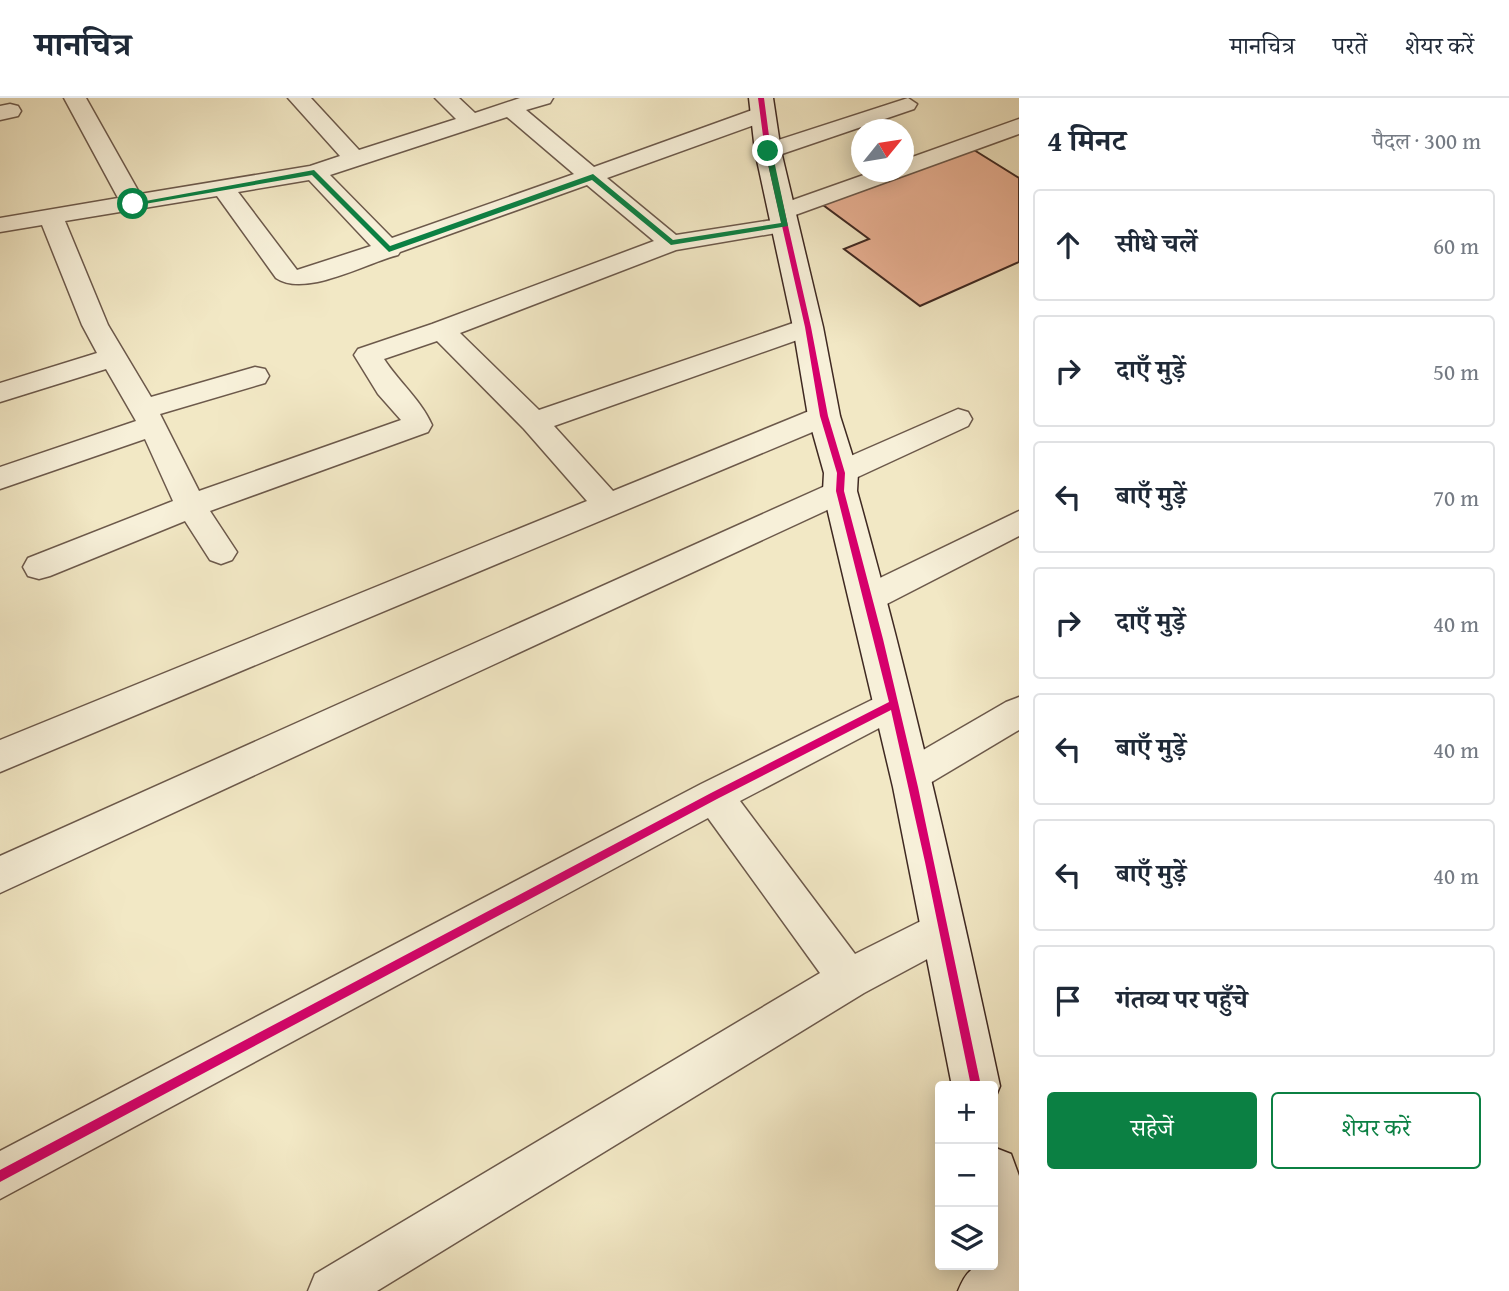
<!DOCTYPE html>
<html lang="hi">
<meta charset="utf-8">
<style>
:root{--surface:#fff;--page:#f6f6f7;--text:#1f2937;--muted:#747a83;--line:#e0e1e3;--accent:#0b8043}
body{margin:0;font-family:"Gentium Book Plus","Noto Serif Devanagari",serif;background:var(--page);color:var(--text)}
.controls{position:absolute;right:21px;bottom:21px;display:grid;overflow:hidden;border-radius:7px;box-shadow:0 4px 18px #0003}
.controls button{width:63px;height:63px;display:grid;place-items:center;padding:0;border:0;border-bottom:2px solid var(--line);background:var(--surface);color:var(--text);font:35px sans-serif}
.compass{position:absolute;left:851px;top:21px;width:63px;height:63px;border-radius:50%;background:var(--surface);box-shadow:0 4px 18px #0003;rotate:60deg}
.stop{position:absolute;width:21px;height:21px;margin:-16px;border:5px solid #0b8043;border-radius:50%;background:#fff}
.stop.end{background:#0b8043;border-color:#fff;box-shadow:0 2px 7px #0008}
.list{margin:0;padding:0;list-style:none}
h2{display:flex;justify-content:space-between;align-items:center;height:91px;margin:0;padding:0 28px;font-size:30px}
h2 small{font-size:23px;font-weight:400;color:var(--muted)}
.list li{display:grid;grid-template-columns:46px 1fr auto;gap:21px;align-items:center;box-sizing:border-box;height:112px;margin:0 14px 14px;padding:0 14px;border:2px solid var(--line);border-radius:7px}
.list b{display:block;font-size:26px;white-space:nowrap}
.list em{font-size:23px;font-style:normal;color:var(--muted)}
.actions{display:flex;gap:14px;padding:21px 28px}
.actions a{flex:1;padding:16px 0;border:2px solid var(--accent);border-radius:7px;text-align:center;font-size:24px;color:var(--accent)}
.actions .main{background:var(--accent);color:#fff}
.icon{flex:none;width:38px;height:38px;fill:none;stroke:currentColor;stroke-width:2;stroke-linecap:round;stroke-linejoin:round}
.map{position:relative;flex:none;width:1019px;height:1193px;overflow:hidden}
header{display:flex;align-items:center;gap:42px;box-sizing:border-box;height:98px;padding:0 35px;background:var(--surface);border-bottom:2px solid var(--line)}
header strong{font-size:33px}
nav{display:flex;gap:38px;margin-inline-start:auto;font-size:24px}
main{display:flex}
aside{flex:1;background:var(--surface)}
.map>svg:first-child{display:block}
.building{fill:#eab295;stroke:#3f2922;stroke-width:2}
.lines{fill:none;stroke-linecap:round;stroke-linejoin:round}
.street-casing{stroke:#6c594b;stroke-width:3}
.secondary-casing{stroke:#3f2922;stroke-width:3}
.street{fill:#f7f0d9;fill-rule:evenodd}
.secondary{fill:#f7f0d9;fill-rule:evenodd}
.cycleway-casing{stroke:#f7f0d9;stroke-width:4}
.cycleway{fill:#d6006c;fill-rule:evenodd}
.route{fill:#0b8043}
</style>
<header>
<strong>मानचित्र</strong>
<nav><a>मानचित्र</a><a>परतें</a><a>शेयर करें</a></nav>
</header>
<main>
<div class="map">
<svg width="1019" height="1193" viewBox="0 0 1019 1193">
<rect width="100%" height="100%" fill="#f2e8c5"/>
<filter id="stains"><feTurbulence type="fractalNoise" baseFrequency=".00286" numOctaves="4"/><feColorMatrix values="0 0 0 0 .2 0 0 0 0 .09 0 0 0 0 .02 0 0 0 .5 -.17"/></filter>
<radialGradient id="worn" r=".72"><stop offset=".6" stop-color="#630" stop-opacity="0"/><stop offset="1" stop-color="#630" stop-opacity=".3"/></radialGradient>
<path class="building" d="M 966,47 L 1019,80 L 1019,164 L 920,208 L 844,151 L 869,141 L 819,104 L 904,74 L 904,71 Z"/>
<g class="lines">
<g class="street-casing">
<g id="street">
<path d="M 64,0 L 86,0 L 140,96 L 310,68 L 340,58 L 288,0 L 311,0 L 359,52 L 456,21 L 435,0 L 459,0 L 475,15 L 520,0 L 553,0 L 550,5 L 526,12 L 594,69 L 755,11 L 771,11 L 774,16 L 771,21 L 607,80 L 676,137 L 779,121 L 773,119 L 770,114 L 773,109 L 872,74 L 904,74 L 904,62 L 1019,21 L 1019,36 L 787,120 L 794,122 L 797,127 L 794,132 L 676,152 L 460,235 L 539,312 L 799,223 L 808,220 L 817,223 L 821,229 L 817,235 L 554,328 L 613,393 L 814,311 L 824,308 L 834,311 L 838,318 L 834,325 L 0,674 L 0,642 L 587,403 L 524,331 L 437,243 L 384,261 C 399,284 421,302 432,327 L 428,334 L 210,413 L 237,454 L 232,462 L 221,466 L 210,462 L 185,423 L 50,478 L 39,481 L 28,478 L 23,469 L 28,460 L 173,403 L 145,341 L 0,391 L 0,369 L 136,323 L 106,271 L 0,304 L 0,285 L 97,255 L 82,227 L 42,127 L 0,134 L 0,120 L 118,100 ZM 507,19 L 574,76 L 392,140 L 330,77 ZM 309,82 L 371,148 L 297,172 L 238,94 ZM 587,87 L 654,143 L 432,226 L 358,251 L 354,257 L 378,296 L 401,322 L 199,393 L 160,316 L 265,285 L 269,278 L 265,271 L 255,269 L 151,299 L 108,227 L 65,123 L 217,98 L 276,180 C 305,200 366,165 398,157 L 400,154 Z"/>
<path d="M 908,0 L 917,6 L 914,11 L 776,58 L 760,58 L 757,53 L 760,48 Z"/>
<path d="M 10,6 L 18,8 L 21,13 L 18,18 L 0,22 L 0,8 Z"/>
<path d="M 958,311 L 968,314 L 972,321 L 968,328 L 847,384 L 851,385 L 855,393 L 851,401 L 0,795 L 0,758 L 834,384 L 826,375 L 830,367 Z"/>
<path d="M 1019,413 L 1019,438 L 881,509 L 869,513 L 857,509 L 853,500 L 857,491 Z"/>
<path d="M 894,591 L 906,596 L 912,606 L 906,616 L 740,703 L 855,856 L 945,811 L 959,816 L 965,830 L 959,844 L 864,895 L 377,1193 L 308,1193 L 315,1176 L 820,875 L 708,720 L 0,1101 L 0,1053 L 701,686 Z"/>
<path d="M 1019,599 L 1019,632 L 925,688 L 912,693 L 899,688 L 894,677 L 899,666 L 1006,604 Z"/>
</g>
</g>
<g class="secondary-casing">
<g id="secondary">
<path d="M 749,0 L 773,0 L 781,53 L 823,229 L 840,318 L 858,375 L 857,393 C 912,590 957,788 1000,988 L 993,1005 L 993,988 L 952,988 L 893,689 L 823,393 L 824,375 L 808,318 L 793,229 L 755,53 Z"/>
<path d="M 993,1049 L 1011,1056 L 1019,1078 L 1019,1193 L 958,1193 C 966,1174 971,1167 993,1167 Z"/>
</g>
</g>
<use href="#street" class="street"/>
<use href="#secondary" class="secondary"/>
<g class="cycleway-casing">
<path id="cycleway" d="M 758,0 L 764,0 L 771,53 L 811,229 L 828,318 L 845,375 L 844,393 L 883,541 L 918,689 L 981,988 L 971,988 L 925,764 L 891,612 L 717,701 L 0,1084 L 0,1072 L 711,695 L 889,604 L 836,393 L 837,375 L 820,318 L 805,229 L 765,53 Z"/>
</g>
<use href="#cycleway" class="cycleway"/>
</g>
<path class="route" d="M 768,51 L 772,53 L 788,128 L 671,147 L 592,82 L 389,154 L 312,77 L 133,108 L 129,106 L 314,72 L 390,148 L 593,76 L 673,142 L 781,125 L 765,53 Z"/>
<rect width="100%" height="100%" filter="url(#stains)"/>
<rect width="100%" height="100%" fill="url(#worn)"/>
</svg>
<div class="controls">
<button>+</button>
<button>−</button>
<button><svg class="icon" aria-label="layers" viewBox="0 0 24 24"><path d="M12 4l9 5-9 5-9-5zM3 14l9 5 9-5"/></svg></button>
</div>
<svg class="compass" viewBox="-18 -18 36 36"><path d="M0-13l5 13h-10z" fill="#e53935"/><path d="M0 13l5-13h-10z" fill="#747a83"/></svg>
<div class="stop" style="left:133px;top:106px"></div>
<div class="stop end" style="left:768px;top:53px"></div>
</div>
<aside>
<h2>4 मिनट<small>पैदल · 300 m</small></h2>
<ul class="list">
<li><svg class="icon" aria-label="ahead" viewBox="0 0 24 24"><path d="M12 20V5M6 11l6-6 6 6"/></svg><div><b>सीधे चलें</b></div><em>60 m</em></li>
<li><svg class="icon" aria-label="right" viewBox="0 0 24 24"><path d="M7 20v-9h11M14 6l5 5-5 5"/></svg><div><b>दाएँ मुड़ें</b></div><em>50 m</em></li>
<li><svg class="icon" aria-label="left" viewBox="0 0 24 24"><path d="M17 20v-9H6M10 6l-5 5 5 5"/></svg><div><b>बाएँ मुड़ें</b></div><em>70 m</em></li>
<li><svg class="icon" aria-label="right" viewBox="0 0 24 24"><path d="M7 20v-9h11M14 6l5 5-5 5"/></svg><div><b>दाएँ मुड़ें</b></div><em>40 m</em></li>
<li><svg class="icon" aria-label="left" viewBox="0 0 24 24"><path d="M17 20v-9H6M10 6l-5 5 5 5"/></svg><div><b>बाएँ मुड़ें</b></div><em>40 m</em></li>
<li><svg class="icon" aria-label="left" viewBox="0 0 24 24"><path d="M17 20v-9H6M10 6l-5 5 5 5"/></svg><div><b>बाएँ मुड़ें</b></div><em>40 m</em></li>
<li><svg class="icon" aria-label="arrive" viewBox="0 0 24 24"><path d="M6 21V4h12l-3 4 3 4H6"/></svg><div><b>गंतव्य पर पहुँचे</b></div></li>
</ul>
<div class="actions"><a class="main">सहेजें</a><a>शेयर करें</a></div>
</aside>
</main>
